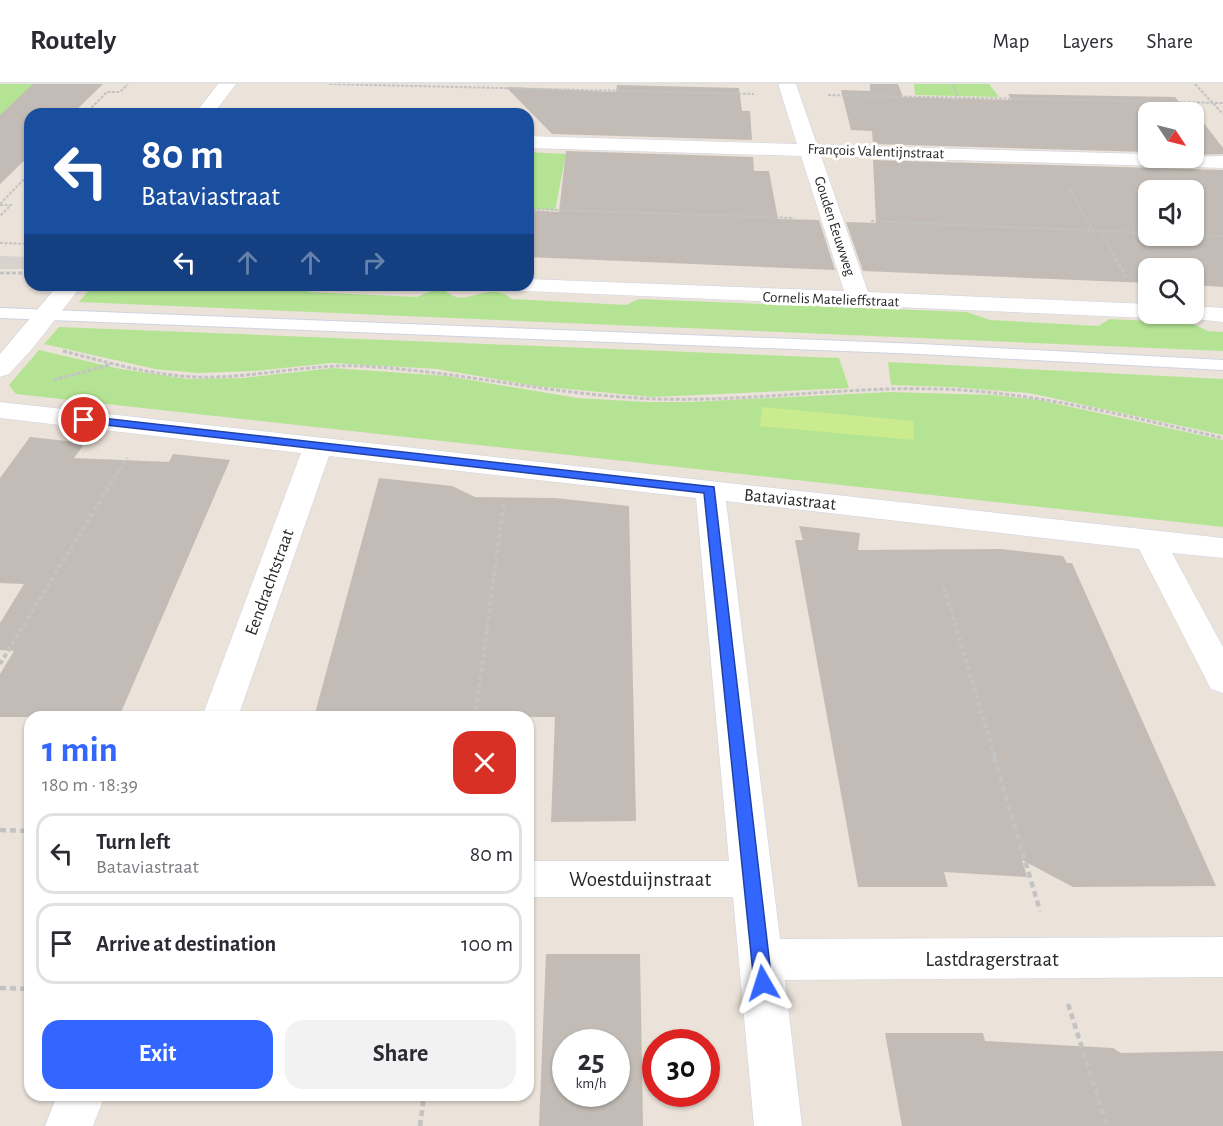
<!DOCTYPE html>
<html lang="en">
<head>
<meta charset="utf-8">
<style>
	:root { --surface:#fff; --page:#f2f2f3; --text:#2b2b33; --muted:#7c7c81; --line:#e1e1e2; --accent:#3366fe }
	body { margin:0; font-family:"Alegreya Sans",sans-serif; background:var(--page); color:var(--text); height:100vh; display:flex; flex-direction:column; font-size:22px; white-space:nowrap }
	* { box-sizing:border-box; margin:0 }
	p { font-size:20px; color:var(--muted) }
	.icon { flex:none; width:33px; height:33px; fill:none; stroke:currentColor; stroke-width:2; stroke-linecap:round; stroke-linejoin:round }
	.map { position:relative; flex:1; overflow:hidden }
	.panel { position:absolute; left:24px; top:627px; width:510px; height:390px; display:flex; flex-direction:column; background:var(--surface); border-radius:18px; box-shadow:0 2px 4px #0004 }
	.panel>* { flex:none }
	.top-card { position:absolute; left:24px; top:24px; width:510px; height:183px; border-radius:18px; box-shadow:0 2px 4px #0004; background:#1a4fa0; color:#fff; overflow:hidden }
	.needle { width:39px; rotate:125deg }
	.tools { position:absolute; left:1138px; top:18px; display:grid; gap:12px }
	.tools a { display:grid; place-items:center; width:66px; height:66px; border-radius:12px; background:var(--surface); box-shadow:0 2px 4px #0004; font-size:30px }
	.speed { position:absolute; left:552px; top:945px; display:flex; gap:12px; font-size:30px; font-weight:700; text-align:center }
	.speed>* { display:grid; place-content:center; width:78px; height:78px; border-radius:50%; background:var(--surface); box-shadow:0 2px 4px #0004; line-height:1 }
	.speed small { font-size:15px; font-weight:400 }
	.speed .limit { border:9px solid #d22; background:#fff; color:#111 }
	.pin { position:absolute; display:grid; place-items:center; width:51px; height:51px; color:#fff; margin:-26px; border:3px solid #fff; border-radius:50%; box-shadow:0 2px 6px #0007 }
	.me { position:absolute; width:66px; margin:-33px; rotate:354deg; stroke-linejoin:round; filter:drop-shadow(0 0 4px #0008) }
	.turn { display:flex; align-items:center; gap:21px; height:126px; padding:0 18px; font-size:27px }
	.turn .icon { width:78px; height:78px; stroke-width:2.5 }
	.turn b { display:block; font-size:42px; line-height:51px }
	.lanes { display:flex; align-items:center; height:57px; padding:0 18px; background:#0003; justify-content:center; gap:30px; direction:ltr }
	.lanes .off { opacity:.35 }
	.round { display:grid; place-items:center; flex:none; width:63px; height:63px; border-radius:18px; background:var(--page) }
	.overview { display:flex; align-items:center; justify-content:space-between; height:102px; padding:0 18px }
	h1 { font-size:36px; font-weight:700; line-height:45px; color:var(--accent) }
	.cta { display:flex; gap:12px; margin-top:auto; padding:12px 18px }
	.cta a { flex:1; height:69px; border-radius:18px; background:var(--accent); color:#fff; font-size:24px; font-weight:700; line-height:69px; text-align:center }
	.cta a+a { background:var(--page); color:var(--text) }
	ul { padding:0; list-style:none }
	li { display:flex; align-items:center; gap:18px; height:81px; margin:0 12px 9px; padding:0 6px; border:3px solid var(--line); border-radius:18px }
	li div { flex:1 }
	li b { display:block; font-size:22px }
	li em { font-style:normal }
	header { display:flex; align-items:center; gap:36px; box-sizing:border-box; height:84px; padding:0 30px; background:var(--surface); border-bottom:2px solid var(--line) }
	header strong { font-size:28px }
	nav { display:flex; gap:33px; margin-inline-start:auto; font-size:21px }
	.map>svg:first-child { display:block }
</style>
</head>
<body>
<header>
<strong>Routely</strong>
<nav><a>Map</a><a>Layers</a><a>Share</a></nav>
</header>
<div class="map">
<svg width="1223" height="1042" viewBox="0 0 1223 1042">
	<rect width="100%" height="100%" fill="#ebe2d9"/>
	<g fill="#b4e493">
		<polygon points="0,0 35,0 0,37"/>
		<polygon points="914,0 989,0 999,13 915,11"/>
		<polygon points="528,68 566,70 555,126 528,125"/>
		<path d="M 99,201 L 294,201 L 309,208 L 417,213 L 431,207 L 446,207 C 464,224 483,201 504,210 C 507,211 509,213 512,215 L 626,221 L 639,215 L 967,228 L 990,236 L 1098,242 L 1110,235 L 1191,239 L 1208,247 L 1223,248 L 1223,267 L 79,218 L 90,205 Z"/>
		<polygon points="59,243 839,274 849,304 652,313 536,302 437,285 332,279 253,287 198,289 155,285 44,260"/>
		<polygon points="39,266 121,285 188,295 242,294 333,284 447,292 577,314 647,318 690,318 890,308 994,311 1039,316 1223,356 1223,443 16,310 9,301"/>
		<polygon points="888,278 1223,295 1223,351 1029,309 952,303 891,301"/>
	</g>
	<polygon fill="#caec8f" points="762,323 913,337 914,356 760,342"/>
	<polygon fill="#d7d2cc" points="0,172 30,173 30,185 0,185"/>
	<g fill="#c3bcb6" fill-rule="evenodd">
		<polygon points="33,0 103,0 72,30 30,30 30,71 0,100 0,31"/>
		<polygon points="870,0 898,0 903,13 1012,16 1008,10 1175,13 1187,28 1149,28 1149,68 873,60 872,47 851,46 841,6 870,7"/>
		<polygon points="617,1 739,4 742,27 750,27 752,56 552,50 506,3 616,8"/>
		<polygon points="1194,37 1203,38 1223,64 1223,70 1194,71"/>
		<polygon points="566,67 753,73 754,87 769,87 778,135 819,136 835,186 528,173 528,126 559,128"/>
		<path d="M 873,76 L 1223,86 L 1223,203 L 1194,201 L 1194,184 L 1149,184 L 1149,199 L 863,187 L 846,138 L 876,139 ZM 1149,106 L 1194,106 L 1194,152 L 1149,152 Z"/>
		<polygon points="30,353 85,359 74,374 169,378 173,370 230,376 119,633 0,633 0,590 14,567 0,566 0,539 24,500 0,499 0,394"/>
		<polygon points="379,394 452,402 475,413 555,414 629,422 636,737 551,738 555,633 314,633"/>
		<polygon points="799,442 860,449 858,466 1001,465 1063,472 1067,479 1072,479 1216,802 1073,803 1022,776 1027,793 944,788 948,803 858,803 795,456 803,456"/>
		<path d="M 546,870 L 640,870 L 643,1042 L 539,1042 ZM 566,958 L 616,958 L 616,1010 L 566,1010 Z"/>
		<polygon points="885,949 983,949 985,957 1113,964 1121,969 1223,967 1223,1042 902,1042"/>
	</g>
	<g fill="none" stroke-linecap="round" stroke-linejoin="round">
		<defs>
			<polygon id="lane" points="0,224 920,260 1223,276 1223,286 920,270 0,234"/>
			<g id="street">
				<polygon points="218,0 236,0 213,30 195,30"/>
				<polygon points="778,0 796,0 817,61 1149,70 1149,74 1223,72 1223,84 821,72 868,208 1149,220 1149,230 1159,230 1149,234 505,206 501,201 528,201 528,195 844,207 801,72 528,64 528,52 797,60"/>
				<polygon points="58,201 82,201 32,265 9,290 0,293 0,270"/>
				<polygon points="1194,222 1223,224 1223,238 1185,234 1182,230 1194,230"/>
				<polygon points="0,318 1223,454 1223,474 1172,469 1223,563 1223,609 1211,605 1139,465 726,417 780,855 1223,853 1223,893 785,896 802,1042 754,1042 733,813 528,813 528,777 729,777 696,414 329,372 238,633 202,633 301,369 0,334"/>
				<polygon points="57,1011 105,1011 93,1042 45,1042"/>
			</g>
		</defs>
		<use href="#lane" stroke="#ced3e2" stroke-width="2"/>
		<use href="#street" stroke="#ced3e2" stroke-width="1"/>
		<g stroke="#c3c3c3" stroke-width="2" stroke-dasharray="3 1.5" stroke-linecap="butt">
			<polyline points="329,0 754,10"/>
			<polyline points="953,0 958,13"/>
			<polyline points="1195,0 1223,30"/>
			<polyline points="828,11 1223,19"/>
			<polyline points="85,30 107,8 120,8 128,0"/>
			<polyline points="1070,105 1093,147"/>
			<polyline points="0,120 30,89"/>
			<polyline points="0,121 11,121 0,132"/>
			<polyline points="528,125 794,134"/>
			<polyline points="871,137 1149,149"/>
			<polyline points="1101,148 1113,170"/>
			<polyline points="1194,151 1223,152"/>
			<polyline points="0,159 30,160"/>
		</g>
		<g stroke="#c3c3c3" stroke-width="3" stroke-dasharray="4 2" stroke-linecap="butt">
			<polyline points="1113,169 1126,193"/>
			<polyline points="0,189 30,189"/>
			<path d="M 63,267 C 106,278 150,291 195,293 C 251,295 304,280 360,282 C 460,287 557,312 658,315 C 752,318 845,302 940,305 C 1036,308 1130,333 1223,354"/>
			<polyline points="53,296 109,281"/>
			<polyline points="117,390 127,374"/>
		</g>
		<g stroke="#c3c3c3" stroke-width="4" stroke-dasharray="4.5 3" stroke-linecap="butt">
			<polyline points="944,503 995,674"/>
			<polyline points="0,580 118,388"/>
			<polyline points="475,633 504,417"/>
		</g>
		<g stroke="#c3c3c3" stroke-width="4.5" stroke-dasharray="6 4" stroke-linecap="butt">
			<polyline points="994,673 1040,827"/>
			<polyline points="0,746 30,747"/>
			<polyline points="0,904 30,905"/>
			<polyline points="1068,920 1107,1042"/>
			<polyline points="420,1042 424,1011"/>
		</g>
		<use href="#lane" fill="#fff" fill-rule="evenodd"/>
		<use href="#street" fill="#fff" fill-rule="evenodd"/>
	</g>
	<polygon fill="#3366fe" stroke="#2142a5" stroke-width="1.5" points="84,332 714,403 772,899 770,906 763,908 757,906 754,899 704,409 80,338 80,333"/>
	<g text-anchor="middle" stroke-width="6" stroke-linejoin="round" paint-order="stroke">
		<g font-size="15" fill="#282828" stroke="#fff">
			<text transform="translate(876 67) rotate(2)" y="5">François Valentijnstraat</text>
			<text transform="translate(835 142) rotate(72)" y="5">Gouden Eeuwweg</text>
			<text transform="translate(831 215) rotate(2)" y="5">Cornelis Matelieffstraat</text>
		</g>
		<g font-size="18" fill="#282828" stroke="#fff">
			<text transform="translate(790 415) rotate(6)" y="6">Bataviastraat</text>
			<text transform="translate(269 498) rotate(-70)" y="6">Eendrachtstraat</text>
		</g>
		<g font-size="21" fill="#282828" stroke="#fff">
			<text x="640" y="802">Woestduijnstraat</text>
			<text x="992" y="882">Lastdragerstraat</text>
		</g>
	</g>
</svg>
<div class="tools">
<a><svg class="needle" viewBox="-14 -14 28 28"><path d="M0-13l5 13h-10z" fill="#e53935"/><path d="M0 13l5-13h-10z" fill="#7c7c81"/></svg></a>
<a><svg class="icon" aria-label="sound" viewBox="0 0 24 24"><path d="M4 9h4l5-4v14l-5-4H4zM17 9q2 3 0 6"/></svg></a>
<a><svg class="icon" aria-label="search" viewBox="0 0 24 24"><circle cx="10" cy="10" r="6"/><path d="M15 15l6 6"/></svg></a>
</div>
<div class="speed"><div>25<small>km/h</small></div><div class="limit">30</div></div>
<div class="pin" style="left:84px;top:336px;background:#d93025"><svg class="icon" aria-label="arrive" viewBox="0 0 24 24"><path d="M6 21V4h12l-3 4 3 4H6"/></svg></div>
<svg class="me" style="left:763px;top:899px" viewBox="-20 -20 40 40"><path d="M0-17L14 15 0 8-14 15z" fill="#3366fe" stroke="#fff" stroke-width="4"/></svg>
<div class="top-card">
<div class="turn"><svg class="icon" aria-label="left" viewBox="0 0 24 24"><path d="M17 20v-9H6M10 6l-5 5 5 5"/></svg><div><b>80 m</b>Bataviastraat</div></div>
<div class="lanes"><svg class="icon" aria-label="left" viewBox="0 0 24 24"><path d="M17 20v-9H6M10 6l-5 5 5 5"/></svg><svg class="icon off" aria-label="ahead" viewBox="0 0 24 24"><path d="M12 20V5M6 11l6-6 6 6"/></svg><svg class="icon off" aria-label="ahead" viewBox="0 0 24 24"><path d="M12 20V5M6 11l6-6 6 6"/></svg><svg class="icon off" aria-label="right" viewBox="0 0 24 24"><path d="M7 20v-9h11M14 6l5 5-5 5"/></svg></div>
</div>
<section class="panel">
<div class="overview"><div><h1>1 min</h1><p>180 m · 18:39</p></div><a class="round" style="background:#d93025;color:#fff"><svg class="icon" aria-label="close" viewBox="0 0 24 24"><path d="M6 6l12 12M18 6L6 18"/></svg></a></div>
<ul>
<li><svg class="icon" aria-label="left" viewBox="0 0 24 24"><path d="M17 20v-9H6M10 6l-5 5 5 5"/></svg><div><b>Turn left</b><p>Bataviastraat</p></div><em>80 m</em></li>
<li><svg class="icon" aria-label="arrive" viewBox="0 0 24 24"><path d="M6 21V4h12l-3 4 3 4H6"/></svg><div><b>Arrive at destination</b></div><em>100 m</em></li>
</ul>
<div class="cta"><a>Exit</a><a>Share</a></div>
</section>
</div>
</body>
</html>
